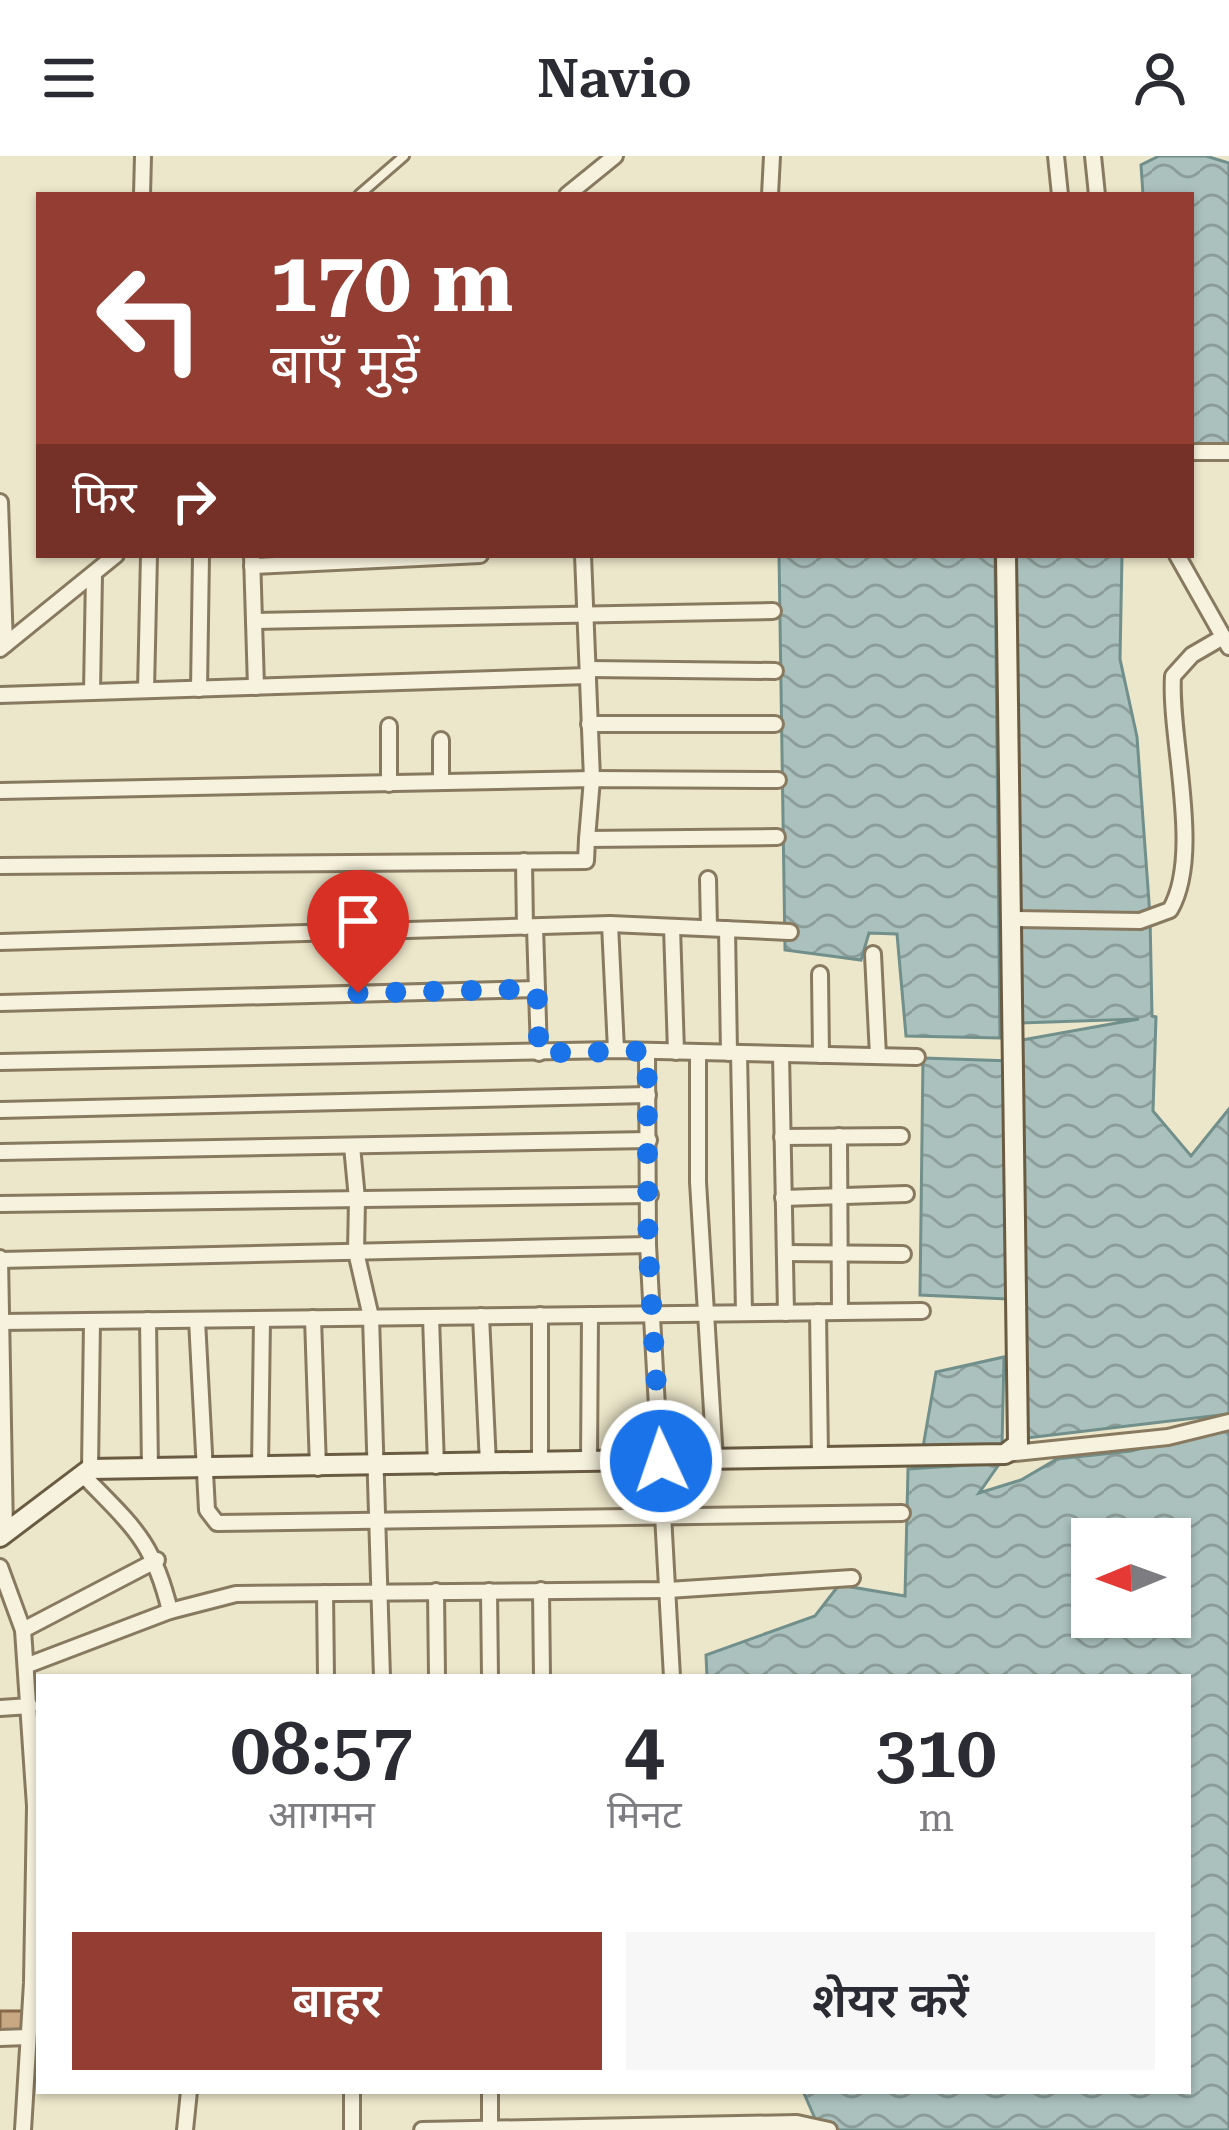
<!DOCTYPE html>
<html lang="hi">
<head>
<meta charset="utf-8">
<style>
	:root { --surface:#fff; --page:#f7f7f7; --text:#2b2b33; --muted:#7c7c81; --accent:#933d33 }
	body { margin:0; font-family:"Roboto Serif","Noto Sans Devanagari",serif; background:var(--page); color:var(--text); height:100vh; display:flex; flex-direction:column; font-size:45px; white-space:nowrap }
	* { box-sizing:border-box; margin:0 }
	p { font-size:39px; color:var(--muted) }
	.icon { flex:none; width:66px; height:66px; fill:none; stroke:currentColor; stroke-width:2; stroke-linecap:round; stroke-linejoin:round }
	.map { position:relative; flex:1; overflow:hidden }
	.panel { position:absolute; left:36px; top:1518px; width:1155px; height:420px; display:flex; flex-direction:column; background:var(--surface); border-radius:0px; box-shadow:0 3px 9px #0004 }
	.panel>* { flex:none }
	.banner { position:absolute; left:36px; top:36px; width:1158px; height:366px; border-radius:0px; box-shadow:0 3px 9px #0004; background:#933d33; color:#fff; overflow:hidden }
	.needle { width:78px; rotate:269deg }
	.tools { position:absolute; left:1071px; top:1362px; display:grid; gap:24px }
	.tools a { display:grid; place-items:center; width:120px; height:120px; border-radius:0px; background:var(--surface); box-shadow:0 3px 9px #0004; font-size:60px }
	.pin { position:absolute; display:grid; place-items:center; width:102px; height:102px; color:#fff; margin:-123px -51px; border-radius:50% 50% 50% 0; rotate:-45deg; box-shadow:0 0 12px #0007 }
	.pin .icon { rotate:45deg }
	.me { position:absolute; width:132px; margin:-66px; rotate:357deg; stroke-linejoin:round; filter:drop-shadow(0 0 9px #0008) }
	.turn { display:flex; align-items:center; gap:42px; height:252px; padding:0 36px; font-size:54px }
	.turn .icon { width:156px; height:156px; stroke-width:2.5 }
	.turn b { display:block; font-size:84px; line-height:102px }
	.then { display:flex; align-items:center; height:114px; padding:0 36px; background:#0003; gap:24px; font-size:45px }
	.eta { display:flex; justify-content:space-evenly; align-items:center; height:204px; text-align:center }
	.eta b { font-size:72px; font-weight:600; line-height:84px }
	.cta { display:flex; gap:24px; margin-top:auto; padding:24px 36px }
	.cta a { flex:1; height:138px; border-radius:0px; background:var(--accent); color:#fff; font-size:48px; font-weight:600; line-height:138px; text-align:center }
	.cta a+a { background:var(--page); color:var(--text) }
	header { display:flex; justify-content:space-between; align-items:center; height:156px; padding:0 36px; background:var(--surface); font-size:54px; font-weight:600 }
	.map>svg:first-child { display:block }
</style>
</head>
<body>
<header><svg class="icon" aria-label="menu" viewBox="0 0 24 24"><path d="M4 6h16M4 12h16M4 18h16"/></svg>Navio<svg class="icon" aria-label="person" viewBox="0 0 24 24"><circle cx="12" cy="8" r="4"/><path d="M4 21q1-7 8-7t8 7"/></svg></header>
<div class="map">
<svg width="1229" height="1974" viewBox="0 0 1229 1974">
	<defs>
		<pattern id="water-waves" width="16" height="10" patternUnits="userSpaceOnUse" patternTransform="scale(3)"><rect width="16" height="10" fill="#abc1bd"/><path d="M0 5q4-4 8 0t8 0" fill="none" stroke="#8c9d99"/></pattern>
	</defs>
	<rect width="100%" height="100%" fill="#ece6ca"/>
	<g fill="url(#water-waves)" stroke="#718f8b" stroke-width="3" fill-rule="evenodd">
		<polygon points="1159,0 1206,0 1229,7 1229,292 1191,292 1191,39 1143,39 1141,9"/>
		<polygon points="779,399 995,399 1000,882 906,880 897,778 869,777 861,804 785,794"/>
		<polygon points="1015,399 1122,399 1120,503 1137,581 1150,760 1152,860 1156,861 1153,955 1191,1000 1229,953 1229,1258 1009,1284 1022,884 1139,863 1021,867"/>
		<polygon points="923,902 1011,905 1007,1143 920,1139"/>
		<polygon points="1004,1201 1002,1290 922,1297 936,1216"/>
		<path d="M 1229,1269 L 1229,1974 L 820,1974 L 803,1935 L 1188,1935 L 1188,1521 L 707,1521 L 706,1499 L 815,1460 L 839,1429 L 905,1440 L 908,1313 L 1000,1307 L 979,1337 L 1021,1324 L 1057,1303 L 1131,1295 ZM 1092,1383 L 1170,1383 L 1170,1461 L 1092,1461 Z"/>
	</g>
	<rect fill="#c8a783" stroke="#866747" stroke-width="3" x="0" y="1855" width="25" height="23"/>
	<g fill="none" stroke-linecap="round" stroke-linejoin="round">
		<defs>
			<polyline id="lane" points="359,39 404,0"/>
			<g id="street">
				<polyline points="1056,0 1060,39"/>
				<polyline points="1093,0 1097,39"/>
				<polyline points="142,39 143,0"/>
				<polyline points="567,39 615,0"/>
				<polyline points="770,39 772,0"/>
				<polyline points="1191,296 1229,296"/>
				<polyline points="0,346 5,489"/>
				<polyline points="252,399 256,531"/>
				<polyline points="583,399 592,623 587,683"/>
				<polyline points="1177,399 1229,491"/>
				<polyline points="252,410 480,399"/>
				<polyline points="254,465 773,455"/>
				<polyline points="0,493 116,399"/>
				<polyline points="588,513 775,515"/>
				<polyline points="199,533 201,399"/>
				<polyline points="146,534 149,399"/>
				<polyline points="92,536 94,418"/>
				<polyline points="0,539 588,520"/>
				<polyline points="589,568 775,568"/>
				<polyline points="389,570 389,628"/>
				<polyline points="441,626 441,584"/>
				<polyline points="0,635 592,623 778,624"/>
				<polyline points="524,705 525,771"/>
				<polyline points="0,710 586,705 587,683 777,681"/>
				<polyline points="708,723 709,772"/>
				<path d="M 1012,763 L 1140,765 L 1170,754 C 1203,698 1169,583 1173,520 L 1192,499 L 1223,481"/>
				<polyline points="610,768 616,894"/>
				<polyline points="535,771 539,897"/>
				<polyline points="672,771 676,896"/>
				<polyline points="727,773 729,897"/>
				<polyline points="0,786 610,768 790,776"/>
				<polyline points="873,798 878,900"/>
				<polyline points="820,818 821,899"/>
				<polyline points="0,847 537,833"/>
				<polyline points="647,895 648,1089 672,1521"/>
				<polyline points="698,896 698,1026 715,1304"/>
				<polyline points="739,897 744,1157"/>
				<polyline points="781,898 786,1157"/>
				<polyline points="0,906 616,894 917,901"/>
				<polyline points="0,954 648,939"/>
				<polyline points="839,980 840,1156"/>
				<polyline points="782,981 901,980"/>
				<polyline points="352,990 357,1043 356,1096 371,1161 382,1521"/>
				<polyline points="0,996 649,984"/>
				<polyline points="783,1042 906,1038"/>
				<polyline points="0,1048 650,1039"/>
				<polyline points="785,1097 903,1098"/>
				<polyline points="0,1102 5,1377"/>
				<polyline points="0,1104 648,1089"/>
				<polyline points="818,1156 820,1301"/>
				<polyline points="540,1159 540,1307"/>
				<polyline points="481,1160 488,1308"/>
				<polyline points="431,1161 436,1310"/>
				<polyline points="313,1162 318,1312"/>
				<polyline points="148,1164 150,1313"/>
				<polyline points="197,1164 207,1354 217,1367 902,1357"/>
				<polyline points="0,1166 922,1155"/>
				<polyline points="1005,1298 1168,1281 1229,1266"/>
				<polyline points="589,1306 590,1159"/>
				<polyline points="260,1312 262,1163"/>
				<polyline points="90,1313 92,1165"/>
				<path d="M 83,1319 C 132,1370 153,1384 170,1455"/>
				<polyline points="0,1411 23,1474 35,1650 32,1827 23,1974"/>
				<polyline points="541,1434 542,1521"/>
				<polyline points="436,1435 437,1521"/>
				<polyline points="489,1435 490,1521"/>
				<polyline points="325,1437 326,1521"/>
				<polyline points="23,1474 157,1404"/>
				<polyline points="28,1509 170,1455 236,1438 668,1434 852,1422"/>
				<polyline points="0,1552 30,1550"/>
				<polyline points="0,1882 28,1881"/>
				<polyline points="352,1935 352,1974"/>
				<polyline points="490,1935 490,1974"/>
				<polyline points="185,1974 189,1935"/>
				<polyline points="422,1974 797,1967 829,1974"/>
			</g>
			<polyline id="secondary" points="0,1381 90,1313 1005,1298 1018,1288 1006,399"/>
		</defs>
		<use href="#lane" stroke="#887a60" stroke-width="14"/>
		<use href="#street" stroke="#887a60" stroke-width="20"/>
		<use href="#secondary" stroke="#6a5b43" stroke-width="24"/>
		<use href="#lane" stroke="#f7f2dd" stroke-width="8"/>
		<use href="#street" stroke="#f7f2dd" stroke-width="14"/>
		<use href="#secondary" stroke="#f7f2dd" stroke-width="18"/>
	</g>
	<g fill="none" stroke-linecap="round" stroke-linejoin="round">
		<polyline stroke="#1a73e8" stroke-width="21" stroke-dasharray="0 37.8" points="358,837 537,833 539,897 647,895 648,1090 661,1305"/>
	</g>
</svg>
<div class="tools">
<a><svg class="needle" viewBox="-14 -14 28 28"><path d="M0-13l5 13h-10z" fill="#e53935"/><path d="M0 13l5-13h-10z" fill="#7c7c81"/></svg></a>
</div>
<div class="pin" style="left:358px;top:837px;background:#d93025"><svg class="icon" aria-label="arrive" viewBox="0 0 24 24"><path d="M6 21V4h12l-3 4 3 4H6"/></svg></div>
<svg class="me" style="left:661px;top:1305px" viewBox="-20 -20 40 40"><circle r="17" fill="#1a73e8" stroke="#fff" stroke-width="3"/><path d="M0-11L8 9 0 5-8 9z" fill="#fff"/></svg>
<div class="banner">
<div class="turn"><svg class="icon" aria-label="left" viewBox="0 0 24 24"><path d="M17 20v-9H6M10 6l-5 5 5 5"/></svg><div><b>170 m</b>बाएँ मुड़ें</div></div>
<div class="then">फिर<svg class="icon" aria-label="right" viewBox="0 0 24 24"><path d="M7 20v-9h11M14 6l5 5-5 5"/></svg></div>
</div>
<section class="panel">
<div class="eta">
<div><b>08:57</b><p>आगमन</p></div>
<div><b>4</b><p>मिनट</p></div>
<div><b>310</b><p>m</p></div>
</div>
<div class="cta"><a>बाहर</a><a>शेयर करें</a></div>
</section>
</div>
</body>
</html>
